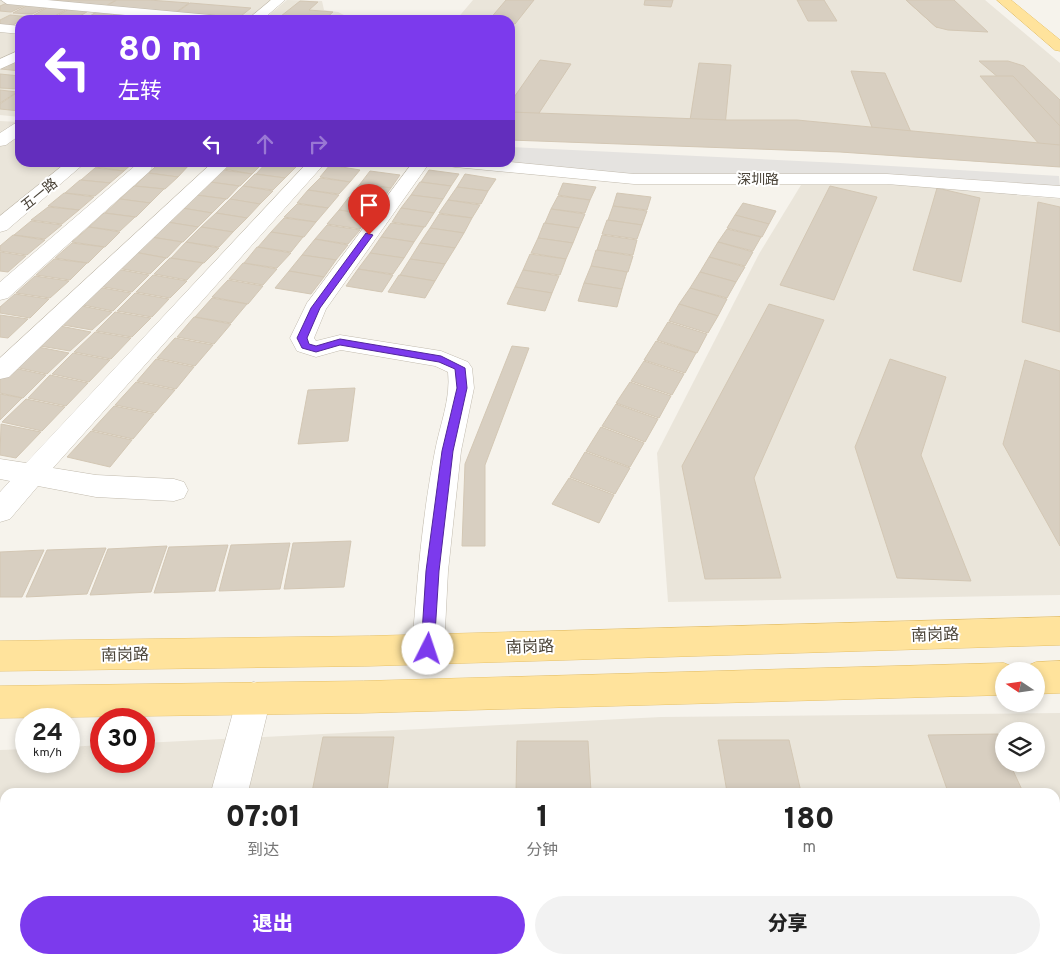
<!DOCTYPE html>
<html lang="zh">
<head>
<meta charset="utf-8">
<style>
	:root { --surface:#fff; --page:#f2f2f2; --text:#222; --muted:#767676; --accent:#7c3aed }
	body { margin:0; font-family:Overpass,"Noto Sans SC",sans-serif; background:var(--page); color:var(--text); height:100vh; display:flex; flex-direction:column; font-size:19px; white-space:nowrap }
	* { box-sizing:border-box; margin:0 }
	p { font-size:16px; color:var(--muted) }
	.icon { flex:none; width:28px; height:28px; fill:none; stroke:currentColor; stroke-width:2; stroke-linecap:round; stroke-linejoin:round }
	.map { position:relative; flex:1; overflow:hidden }
	.sheet { position:absolute; left:0px; top:788px; width:1060px; height:176px; display:flex; flex-direction:column; background:var(--surface); border-radius:15px 15px 0 0; box-shadow:0 2px 8px #0003 }
	.sheet>* { flex:none }
	.top-card { position:absolute; left:15px; top:15px; width:500px; height:152px; border-radius:15px; box-shadow:0 2px 8px #0003; background:#7c3aed; color:#fff; overflow:hidden }
	.needle { width:32px; rotate:283deg }
	.buttons { position:absolute; left:995px; top:662px; display:grid; gap:10px }
	.buttons a { display:grid; place-items:center; width:50px; height:50px; border-radius:50%; background:var(--surface); box-shadow:0 2px 8px #0003; font-size:25px }
	.speed { position:absolute; left:15px; top:708px; display:flex; gap:10px; font-size:25px; font-weight:700; text-align:center }
	.speed>* { display:grid; place-content:center; width:65px; height:65px; border-radius:50%; background:var(--surface); box-shadow:0 2px 8px #0003; line-height:1 }
	.speed small { font-size:12px; font-weight:400 }
	.speed .limit { border:8px solid #d22; background:#fff; color:#111 }
	.pin { position:absolute; display:grid; place-items:center; width:42px; height:42px; color:#fff; margin:-51px -21px; border-radius:50% 50% 50% 0; rotate:-45deg; box-shadow:0 0 5px #0007 }
	.pin .icon { rotate:45deg }
	.me { position:absolute; width:55px; margin:-28px; rotate:4deg; stroke-linejoin:round; filter:drop-shadow(0 0 4px #0008) }
	.turn { display:flex; align-items:center; gap:18px; height:105px; padding:0 20px; font-size:22px }
	.turn .icon { width:65px; height:65px; stroke-width:2.5 }
	.turn b { display:block; font-size:35px; line-height:42px }
	.lanes { display:flex; align-items:center; height:48px; padding:0 20px; background:#0003; justify-content:center; gap:25px; direction:ltr }
	.lanes .off { opacity:.35 }
	.eta { display:flex; justify-content:space-evenly; align-items:center; height:85px; text-align:center }
	.eta b { font-size:30px; font-weight:800; line-height:35px }
	.primary-button { display:flex; gap:10px; margin-top:auto; padding:10px 20px }
	.primary-button a { flex:1; height:58px; border-radius:30px; background:var(--accent); color:#fff; font-size:20px; font-weight:800; line-height:58px; text-align:center }
	.primary-button a+a { background:var(--page); color:var(--text) }
	.map>svg:first-child { display:block }
</style>
</head>
<body>
<div class="map">
<svg width="1060" height="963" viewBox="0 0 1060 963">
	<rect width="100%" height="100%" fill="#f6f3ec"/>
	<g fill="#eae5da" fill-rule="evenodd">
		<polygon points="0,0 276,0 251,20 20,20 20,117 0,115"/>
		<polygon points="287,0 322,1 324,10 338,12 352,19 367,20 263,20"/>
		<polygon points="473,0 985,0 1060,63 1060,167 840,152 510,140 510,20 456,20"/>
		<polygon points="0,121 20,122 20,162 72,163 0,220"/>
		<polygon points="801,185 900,185 1060,199 1060,595 668,602 657,453 759,254"/>
		<path d="M 1060,713 L 1060,963 L 0,963 L 0,750 L 26,749 L 26,761 L 69,761 L 69,747 L 101,745 L 101,761 L 144,761 L 144,743 L 661,717 ZM 1004,731 L 1036,731 L 1036,764 L 1004,764 ZM 5,792 L 1055,792 L 1055,959 L 5,959 Z"/>
	</g>
	<polygon fill="#e5e3e0" points="510,147 840,163 1059,176 1060,189 632,176 510,162"/>
	<g fill="#d8cfc1" stroke="#d3c7b4">
		<polygon points="52,0 116,0 102,8 46,3"/>
		<polygon points="117,0 149,0 189,3 172,15 103,8"/>
		<polygon points="506,0 534,0 515,24 510,23 510,20 489,20"/>
		<polygon points="645,0 673,0 671,7 644,5"/>
		<polygon points="797,0 824,0 837,21 808,21"/>
		<polygon points="906,0 934,0 965,26 936,27"/>
		<polygon points="906,0 954,0 988,32 948,30 936,27"/>
		<polygon points="300,1 318,2 309,10 333,12 324,20 276,20"/>
		<polygon points="9,2 28,4 11,12 0,11 0,6"/>
		<polygon points="190,3 251,8 236,20 173,15"/>
		<polygon points="30,4 49,6 32,14 13,13"/>
		<polygon points="50,6 69,8 53,17 34,15"/>
		<polygon points="71,8 90,10 75,19 55,17"/>
		<polygon points="98,11 114,13 101,20 85,19"/>
		<polygon points="116,13 150,16 144,20 104,20"/>
		<polygon points="10,15 30,17 20,20 12,26 0,25 0,20"/>
		<polygon points="20,58 20,71 1,69"/>
		<polygon points="540,60 571,64 526,133 510,131 510,103"/>
		<polygon points="979,61 1008,61 1024,66 1060,100 1060,130"/>
		<polygon points="699,63 731,65 724,136 688,133"/>
		<polygon points="851,71 885,73 918,148 879,146"/>
		<polygon points="0,74 20,76 20,89 0,88"/>
		<polygon points="980,76 1013,76 1060,126 1060,152 1046,152"/>
		<polygon points="0,90 17,92 0,103"/>
		<polygon points="18,92 20,92 20,111 0,109 0,104"/>
		<polygon points="510,112 727,120 797,120 1060,145 1060,167 840,152 510,140"/>
		<polygon points="101,162 134,162 124,171 95,167"/>
		<polygon points="160,162 173,162 190,164 178,177 149,173"/>
		<polygon points="231,162 264,162 252,174 224,169"/>
		<polygon points="267,162 272,162 297,166 285,178 256,174"/>
		<polygon points="330,165 360,170 350,182 320,177"/>
		<polygon points="95,168 124,171 110,183 81,180"/>
		<polygon points="223,170 252,174 240,186 210,182"/>
		<polygon points="429,170 459,174 451,186 421,182"/>
		<polygon points="370,171 400,175 391,188 360,184"/>
		<polygon points="148,173 178,177 165,189 135,186"/>
		<polygon points="255,174 285,178 273,190 243,186"/>
		<polygon points="465,174 496,179 488,191 457,187"/>
		<polygon points="320,178 350,182 339,194 308,190"/>
		<polygon points="80,180 110,183 95,196 65,193"/>
		<polygon points="210,182 239,186 227,199 196,195"/>
		<polygon points="420,182 451,186 443,199 411,195"/>
		<polygon points="563,183 596,187 590,200 558,195"/>
		<polygon points="360,184 391,188 381,201 350,197"/>
		<polygon points="134,186 164,189 150,203 120,199"/>
		<polygon points="243,186 273,191 260,204 230,199"/>
		<polygon points="830,186 877,197 834,300 780,285"/>
		<polygon points="457,187 488,191 481,204 448,200"/>
		<polygon points="937,188 980,198 961,282 913,270"/>
		<polygon points="308,190 339,195 328,208 297,203"/>
		<polygon points="64,193 94,197 79,210 48,206"/>
		<polygon points="617,193 651,197 647,210 613,206"/>
		<polygon points="196,195 226,199 212,213 182,208"/>
		<polygon points="411,195 443,199 434,213 401,208"/>
		<polygon points="558,196 590,200 585,213 551,209"/>
		<polygon points="349,197 381,201 371,215 339,210"/>
		<polygon points="120,199 150,203 136,217 105,213"/>
		<polygon points="230,199 260,204 247,218 216,213"/>
		<polygon points="448,200 480,205 472,218 439,213"/>
		<polygon points="1038,202 1060,207 1060,332 1022,322"/>
		<polygon points="743,203 776,211 769,224 735,215"/>
		<polygon points="297,204 328,208 316,222 284,217"/>
		<polygon points="613,206 647,211 642,225 608,220"/>
		<polygon points="48,207 79,210 62,224 31,220"/>
		<polygon points="182,208 212,213 198,227 167,222"/>
		<polygon points="401,208 434,213 425,227 392,222"/>
		<polygon points="551,209 585,214 579,228 545,223"/>
		<polygon points="339,210 371,215 360,229 327,224"/>
		<polygon points="104,213 135,217 120,231 89,227"/>
		<polygon points="216,213 247,218 233,232 201,227"/>
		<polygon points="439,214 472,218 464,233 430,228"/>
		<polygon points="735,215 769,224 762,237 727,228"/>
		<polygon points="284,218 316,222 304,237 271,232"/>
		<polygon points="607,220 642,225 637,239 602,234"/>
		<polygon points="31,221 62,225 45,239 14,235"/>
		<polygon points="167,222 198,227 183,242 151,237"/>
		<polygon points="391,223 424,227 414,242 381,237"/>
		<polygon points="544,223 579,228 573,243 538,238"/>
		<polygon points="327,225 360,230 348,244 315,239"/>
		<polygon points="89,227 120,232 105,247 72,242"/>
		<polygon points="201,227 233,232 219,247 186,242"/>
		<polygon points="430,228 464,233 455,248 420,243"/>
		<polygon points="727,229 761,237 753,251 718,242"/>
		<polygon points="271,232 303,237 291,252 258,247"/>
		<polygon points="13,235 45,240 27,255 0,251 0,246"/>
		<polygon points="602,235 637,240 633,255 597,250"/>
		<polygon points="151,237 182,242 167,258 134,252"/>
		<polygon points="381,237 414,242 404,258 370,253"/>
		<polygon points="538,238 573,243 566,259 531,253"/>
		<polygon points="315,239 348,245 336,260 302,255"/>
		<polygon points="186,242 219,248 204,263 171,258"/>
		<polygon points="718,242 753,252 745,266 709,257"/>
		<polygon points="72,243 104,247 88,263 55,258"/>
		<polygon points="420,243 455,248 445,264 410,259"/>
		<polygon points="257,247 291,253 277,268 244,263"/>
		<polygon points="596,250 633,256 628,272 591,266"/>
		<polygon points="0,252 26,256 8,272 0,271"/>
		<polygon points="134,252 166,258 150,274 117,268"/>
		<polygon points="370,253 404,258 393,274 358,269"/>
		<polygon points="530,254 566,259 560,275 523,270"/>
		<polygon points="302,255 336,260 324,277 289,271"/>
		<polygon points="709,257 745,267 736,282 700,272"/>
		<polygon points="170,258 203,263 187,280 154,274"/>
		<polygon points="54,259 87,263 70,280 36,275"/>
		<polygon points="410,259 445,264 435,281 400,275"/>
		<polygon points="243,263 277,269 263,285 229,279"/>
		<polygon points="591,266 627,272 622,289 584,283"/>
		<polygon points="116,269 149,275 132,292 98,286"/>
		<polygon points="358,269 393,275 382,292 346,286"/>
		<polygon points="523,270 559,276 552,293 515,287"/>
		<polygon points="289,271 324,277 311,294 275,288"/>
		<polygon points="700,272 736,282 727,298 690,288"/>
		<polygon points="153,275 187,281 170,298 136,292"/>
		<polygon points="399,275 435,281 425,298 388,292"/>
		<polygon points="35,276 69,281 50,298 16,293"/>
		<polygon points="228,280 263,286 248,304 212,297"/>
		<polygon points="584,283 622,289 617,307 578,301"/>
		<polygon points="97,287 131,293 113,311 78,304"/>
		<polygon points="515,287 552,293 545,311 507,304"/>
		<polygon points="690,288 727,299 718,316 679,304"/>
		<polygon points="135,293 169,299 152,317 117,311"/>
		<polygon points="15,294 49,299 30,318 0,313 0,307"/>
		<polygon points="212,298 247,304 231,323 195,317"/>
		<polygon points="679,304 718,316 708,333 669,321"/>
		<polygon points="769,304 824,320 754,478 781,578 705,579 682,466"/>
		<polygon points="77,305 112,312 92,330 57,324"/>
		<polygon points="115,312 151,318 132,337 96,331"/>
		<polygon points="0,315 28,319 8,338 0,337"/>
		<polygon points="194,317 231,324 214,344 177,337"/>
		<polygon points="668,322 707,334 697,353 657,340"/>
		<polygon points="55,325 91,332 70,351 34,345"/>
		<polygon points="95,332 131,338 111,359 74,352"/>
		<polygon points="175,338 213,345 195,366 157,358"/>
		<polygon points="656,341 696,353 685,373 644,360"/>
		<polygon points="33,346 69,353 47,374 10,366"/>
		<polygon points="512,346 529,348 485,465 485,546 462,546 465,464"/>
		<polygon points="73,353 110,360 89,382 52,374"/>
		<polygon points="156,359 194,367 176,389 137,381"/>
		<polygon points="890,359 946,377 921,455 971,581 897,578 855,447"/>
		<polygon points="1025,360 1060,371 1060,546 1003,444"/>
		<polygon points="644,361 684,374 672,395 631,381"/>
		<polygon points="9,367 46,375 23,398 0,393 0,376"/>
		<polygon points="50,375 88,383 66,406 28,398"/>
		<polygon points="136,382 175,390 155,413 115,405"/>
		<polygon points="630,382 671,396 659,418 616,403"/>
		<polygon points="355,388 348,441 298,444 308,390"/>
		<polygon points="0,394 22,398 0,420"/>
		<polygon points="26,399 65,407 42,431 2,422"/>
		<polygon points="616,404 658,419 645,442 602,426"/>
		<polygon points="114,406 154,414 133,439 92,430"/>
		<polygon points="1,424 41,432 16,458 0,455"/>
		<polygon points="601,427 644,443 630,467 586,451"/>
		<polygon points="91,431 132,440 110,467 67,457"/>
		<polygon points="585,452 630,468 615,494 570,477"/>
		<polygon points="569,478 614,495 599,523 552,504"/>
		<polygon points="351,541 344,587 284,589 293,543"/>
		<polygon points="290,543 280,589 219,591 231,545"/>
		<polygon points="228,545 215,591 154,593 169,547"/>
		<polygon points="167,546 151,592 90,595 108,549"/>
		<polygon points="106,548 87,594 26,597 47,550"/>
		<polygon points="44,550 22,597 0,597 0,552"/>
		<polygon points="998,734 1004,748 1004,764 1010,764 1023,792 948,792 928,735"/>
		<polygon points="323,737 394,737 387,792 312,792"/>
		<polygon points="718,740 789,740 801,792 727,792"/>
		<polygon points="517,741 588,741 591,792 516,792"/>
		<polygon points="285,959 419,959 418,963 285,963"/>
	</g>
	<g fill="none" stroke-linecap="round" stroke-linejoin="round">
		<defs>
			<g id="minor">
				<polygon points="1,0 47,0 221,16 228,20 179,20 7,4"/>
				<polygon points="271,0 285,0 262,20 247,20"/>
				<polygon points="0,24 20,26 20,34 0,32"/>
				<polygon points="20,50 20,60 0,69 0,59"/>
				<polygon points="20,122 20,135 6,145 0,146 0,133 14,124"/>
				<polygon points="67,162 86,162 7,230 0,232 0,216"/>
				<polygon points="213,162 232,162 9,377 0,379 0,358"/>
				<polygon points="308,162 326,162 53,468 96,475 174,479 184,482 188,490 184,498 174,501 96,497 38,486 10,519 0,522 0,492 10,481 0,479 0,459 26,463"/>
				<path d="M 413,162 L 430,162 L 326,309 L 314,338 L 316,341 L 340,335 L 441,351 L 468,362 L 472,368 L 474,388 L 461,451 L 448,571 L 444,649 L 440,660 L 428,664 L 416,660 L 412,649 C 417,583 422,516 435,451 C 440,424 451,399 448,372 L 435,366 L 341,350 L 316,357 L 297,351 L 290,338 L 307,303 Z"/>
				<polygon points="447,162 510,162 634,174 887,174 1060,186 1060,198 887,184 634,184 455,167 449,166"/>
				<polygon points="143,163 149,164 152,168 149,172 8,298 0,300 0,282 137,164"/>
				<polygon points="254,682 266,686 271,698 248,792 211,792 237,698 242,686"/>
				<polygon points="163,959 205,959 204,963 162,963"/>
			</g>
			<g id="major">
				<polygon points="997,0 1011,0 1060,40 1060,51 1055,50"/>
				<polygon points="1060,617 1060,645 369,666 0,671 0,641 369,636"/>
				<polygon points="1060,661 1060,693 1036,694 1036,671 1022,671 1024,667 1036,662"/>
				<polygon points="1004,663 1016,668 1017,671 1004,671 1004,695 363,713 0,718 0,686 363,681"/>
			</g>
		</defs>
		<use href="#minor" stroke="#c2bbae" stroke-width="1"/>
		<use href="#major" stroke="#e6c16a" stroke-width="1"/>
		<use href="#minor" fill="#fff" fill-rule="evenodd"/>
		<use href="#major" fill="#ffe39c" fill-rule="evenodd"/>
	</g>
	<polygon fill="#7c3aed" stroke="#51269a" points="366,233 373,235 320,308 307,338 309,344 316,346 340,339 441,356 465,368 467,388 453,451 439,571 434,649 432,653 428,655 423,653 421,649 426,571 442,451 457,388 455,369 439,362 340,345 316,352 302,348 297,338 311,308"/>
	<g text-anchor="middle" stroke-width="4" stroke-linejoin="round" paint-order="stroke">
		<g font-size="14" fill="#4b4439" stroke="#fff">
			<text x="758" y="184">深圳路</text>
			<text transform="translate(39 194) rotate(-39)" y="5">五一路</text>
		</g>
		<g font-size="16" fill="#4b4439" stroke="#fff">
			<text transform="translate(935 634) rotate(-2)" y="6">南岗路</text>
			<text transform="translate(530 646) rotate(-2)" y="6">南岗路</text>
			<text transform="translate(125 654) rotate(-1)" y="6">南岗路</text>
		</g>
	</g>
</svg>
<div class="buttons">
<a><svg class="needle" viewBox="-14 -14 28 28"><path d="M0-13l5 13h-10z" fill="#e53935"/><path d="M0 13l5-13h-10z" fill="#767676"/></svg></a>
<a><svg class="icon" aria-label="layers" viewBox="0 0 24 24"><path d="M12 4l9 5-9 5-9-5zM3 14l9 5 9-5"/></svg></a>
</div>
<div class="speed"><div>24<small>km/h</small></div><div class="limit">30</div></div>
<div class="pin" style="left:369px;top:235px;background:#d93025"><svg class="icon" aria-label="arrive" viewBox="0 0 24 24"><path d="M6 21V4h12l-3 4 3 4H6"/></svg></div>
<svg class="me" style="left:428px;top:649px" viewBox="-20 -20 40 40"><circle r="19" fill="#fff"/><path d="M0-13L10 11 0 6-10 11z" fill="#7c3aed"/></svg>
<div class="top-card">
<div class="turn"><svg class="icon" aria-label="left" viewBox="0 0 24 24"><path d="M17 20v-9H6M10 6l-5 5 5 5"/></svg><div><b>80 m</b>左转</div></div>
<div class="lanes"><svg class="icon" aria-label="left" viewBox="0 0 24 24"><path d="M17 20v-9H6M10 6l-5 5 5 5"/></svg><svg class="icon off" aria-label="ahead" viewBox="0 0 24 24"><path d="M12 20V5M6 11l6-6 6 6"/></svg><svg class="icon off" aria-label="right" viewBox="0 0 24 24"><path d="M7 20v-9h11M14 6l5 5-5 5"/></svg></div>
</div>
<section class="sheet">
<div class="eta">
<div><b>07:01</b><p>到达</p></div>
<div><b>1</b><p>分钟</p></div>
<div><b>180</b><p>m</p></div>
</div>
<div class="primary-button"><a>退出</a><a>分享</a></div>
</section>
</div>
</body>
</html>
